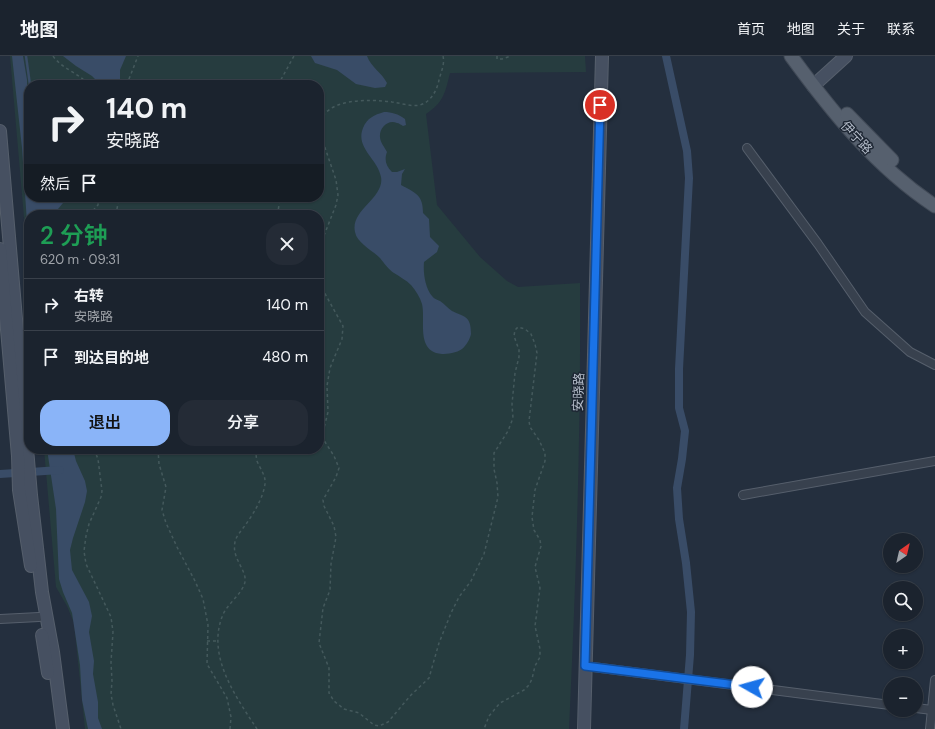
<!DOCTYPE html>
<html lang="zh">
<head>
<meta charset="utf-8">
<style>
	:root { --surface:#1b232e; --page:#242b36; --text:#f1f3f6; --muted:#a0a4aa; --line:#39404a; --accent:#8ab4f8 }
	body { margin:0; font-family:"DM Sans","Noto Sans SC",sans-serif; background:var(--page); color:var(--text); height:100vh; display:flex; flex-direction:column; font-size:15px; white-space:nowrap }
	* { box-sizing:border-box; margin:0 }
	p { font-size:13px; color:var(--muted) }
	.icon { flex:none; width:22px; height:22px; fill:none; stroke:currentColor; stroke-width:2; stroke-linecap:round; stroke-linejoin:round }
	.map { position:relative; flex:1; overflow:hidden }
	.panel { position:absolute; left:24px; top:154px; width:300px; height:244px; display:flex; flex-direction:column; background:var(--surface); border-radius:16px; box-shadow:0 1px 3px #0004,0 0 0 1px var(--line) }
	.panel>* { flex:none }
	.top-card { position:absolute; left:24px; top:24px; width:300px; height:122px; border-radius:16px; box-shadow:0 1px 3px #0004,0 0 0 1px var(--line); background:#1b232e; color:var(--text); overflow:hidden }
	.needle { width:26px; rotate:34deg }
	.fabs { position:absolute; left:883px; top:477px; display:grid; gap:8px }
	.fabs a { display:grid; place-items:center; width:40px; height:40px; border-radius:50%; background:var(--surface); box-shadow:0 1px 3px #0004,0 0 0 1px var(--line); font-size:20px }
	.pin { position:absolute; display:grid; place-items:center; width:34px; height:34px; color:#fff; margin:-17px; border:2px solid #fff; border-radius:50%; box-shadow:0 1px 4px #0007 }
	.me { position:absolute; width:44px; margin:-22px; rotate:277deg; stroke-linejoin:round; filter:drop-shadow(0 0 3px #0008) }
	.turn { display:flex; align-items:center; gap:14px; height:84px; padding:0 16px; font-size:18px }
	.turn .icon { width:52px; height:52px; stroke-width:2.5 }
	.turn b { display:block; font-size:28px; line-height:34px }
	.then { display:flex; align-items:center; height:38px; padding:0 16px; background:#0003; gap:8px; font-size:15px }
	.round { display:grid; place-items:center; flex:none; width:42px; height:42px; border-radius:16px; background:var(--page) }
	.head { display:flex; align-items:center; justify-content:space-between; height:68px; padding:0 16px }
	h1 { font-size:24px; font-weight:600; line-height:30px; color:#1e9e55 }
	.action { display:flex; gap:8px; margin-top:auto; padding:8px 16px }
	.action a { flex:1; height:46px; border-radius:16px; background:var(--accent); color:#111; font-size:16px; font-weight:600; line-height:46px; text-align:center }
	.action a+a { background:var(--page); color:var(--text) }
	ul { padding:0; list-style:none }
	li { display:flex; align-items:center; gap:12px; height:52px; padding:0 16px; border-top:1px solid var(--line) }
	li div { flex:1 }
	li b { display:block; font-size:15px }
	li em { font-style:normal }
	header { display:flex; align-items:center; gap:24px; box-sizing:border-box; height:56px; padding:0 20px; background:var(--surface); border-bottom:1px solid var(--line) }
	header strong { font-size:19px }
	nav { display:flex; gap:22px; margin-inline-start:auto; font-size:14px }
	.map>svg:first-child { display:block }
</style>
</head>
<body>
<header>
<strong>地图</strong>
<nav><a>首页</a><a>地图</a><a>关于</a><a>联系</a></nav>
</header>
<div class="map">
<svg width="935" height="673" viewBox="0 0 935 673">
	<rect width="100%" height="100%" fill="#242f3e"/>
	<path fill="#263c3f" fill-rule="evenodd" d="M 10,0 L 585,0 L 586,16 L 450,17 C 445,37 444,46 426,58 L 437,149 L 480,201 L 507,225 L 518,231 L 580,227 C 581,376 576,525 569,673 L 85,673 L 74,567 L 67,550 L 56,531 L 44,393 L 319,393 L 319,159 L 29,159 L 29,219 ZM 29,29 L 319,29 L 319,141 L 29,141 Z"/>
	<g fill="#394c67">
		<polygon points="12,0 23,0 27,24 27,38 29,41 29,141 68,141 53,159 29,159 29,197 22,92"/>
		<polygon points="63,0 126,0 120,14 120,29 101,29 92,20 76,10"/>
		<path d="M 311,0 L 367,0 C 371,11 382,17 387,27 L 385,31 L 375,32 L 356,28 L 337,14 L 315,7 Z"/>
		<path d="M 384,56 C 392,56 398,58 405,63 L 406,69 L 403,70 C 401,69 399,67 397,67 C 388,63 379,72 380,81 C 380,86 385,92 387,96 C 384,104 386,110 392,116 L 397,116 L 405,113 L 402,118 L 401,129 C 416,137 423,139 423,157 L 429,163 L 430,181 L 439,190 L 437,196 L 424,206 C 423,216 425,232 432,240 C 434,243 438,244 440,245 C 445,248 447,252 452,255 C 464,261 471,259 471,278 C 470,283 466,290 462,293 C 457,297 447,298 442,298 C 415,296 426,264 422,248 C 420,241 416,235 411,229 C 406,224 400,221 394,217 C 389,214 384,207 380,202 C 372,194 357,187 355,176 C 350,154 385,142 381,121 C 378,103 355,92 363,72 C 367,62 374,59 384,56 Z"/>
		<polygon points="47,393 73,393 76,405 85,425 87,435 85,446 73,482 70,494 72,514 89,546 92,560 89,576 94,605 93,618 98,646 98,662 102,673 88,673 82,644 80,609 72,557 63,536 59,523 56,453"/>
	</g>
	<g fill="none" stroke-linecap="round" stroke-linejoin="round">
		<polyline stroke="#394c67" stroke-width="2.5" points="26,0 30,29"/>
		<g stroke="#394c67" stroke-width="8">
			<polyline points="666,0 687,95 689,122 679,313 679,352 685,375 682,403 677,432 679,463 686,507 691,556 690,599 684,673"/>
			<polyline points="0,418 60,414"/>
		</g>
		<defs>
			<g id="street">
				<polyline points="747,92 818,188 865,256 910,296 935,309"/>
				<polyline points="743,439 935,405"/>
				<polyline points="0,563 39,561"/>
				<polyline points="585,610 890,649"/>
				<polyline points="916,652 932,654"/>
				<polyline points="930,673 935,624"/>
			</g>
			<g id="secondary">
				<polyline points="813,30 846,0"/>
				<polyline points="0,75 31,439 42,536 53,596 63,673"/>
				<polyline points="0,193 18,400 19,434 31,510"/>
				<polyline points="42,579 48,617"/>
				<polyline points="584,673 602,0"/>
			</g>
			<g id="primary">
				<path d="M 791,0 C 832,56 876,111 935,150"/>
				<polyline points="847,58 892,104"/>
			</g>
		</defs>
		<use href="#street" stroke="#565f6c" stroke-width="10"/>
		<use href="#secondary" stroke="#565f6c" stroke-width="14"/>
		<use href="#primary" stroke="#414a57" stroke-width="15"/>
		<g stroke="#44595c" stroke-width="1.5" stroke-dasharray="3 3" stroke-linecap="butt">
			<path d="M 53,0 C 62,13 79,17 89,29"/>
			<polyline points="497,0 497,3 502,3 511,0"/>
			<polyline points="128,29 129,23 138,0"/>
			<polyline points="278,29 294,0"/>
			<path d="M 319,71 C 322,41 371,43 392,46 C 401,47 411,51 420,49 C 431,46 437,34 439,24 C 441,16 445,8 443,0"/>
			<polyline points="319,74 336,124 338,139 336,149 323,182 322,202 319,215"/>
			<polyline points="89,159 98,149 99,141"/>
			<polyline points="118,159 117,153 119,141"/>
			<polyline points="278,159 278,156 280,141"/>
			<polyline points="319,227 343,270 342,283 330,312 327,330 328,356 323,376 325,386 334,400 339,412 336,421 323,444 324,450 334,470 336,481 331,508 330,534 323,552 319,587 329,612 329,637 334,645 344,653 359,657 374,669 379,670 388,666 411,639 429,622 439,587 451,557 459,541 471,525 484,498 498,441 497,427 494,413 494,397 508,375 513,362 512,348 515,317 519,301 519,294 514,280 515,274 518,271 525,273 531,278 535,288 537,297 529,365 530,371 539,384 545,397 545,405 535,434 532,461 534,474 540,484 541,490 535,511 540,532 535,570 540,593 540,601 535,610 532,623 529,629 524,634 500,647 489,660 484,673"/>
			<polyline points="94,393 98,403 102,435 101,441 89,468 86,480 84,495 86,508 111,561 113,576 111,606 112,625 111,638 113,649 121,673"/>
			<polyline points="158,393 159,408 166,431 162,454 166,467 177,491 195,525 203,543 208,569 207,608 227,642 231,661 230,673"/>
			<path d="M 256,393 C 256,397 256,401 257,405 C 260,413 266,419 265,428 C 263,442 254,457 246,468 C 242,474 236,480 235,486 C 231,504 250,516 244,529 C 239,541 226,549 222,561 C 207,601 236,641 257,673"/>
			<polyline points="207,585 218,585"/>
		</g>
		<use href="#street" stroke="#38414e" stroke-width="8"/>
		<use href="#secondary" stroke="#465061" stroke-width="12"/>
		<use href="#primary" stroke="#56606e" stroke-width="13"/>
	</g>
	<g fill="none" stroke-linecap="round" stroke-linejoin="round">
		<defs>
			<polyline id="route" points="600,49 585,610 752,631"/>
		</defs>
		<use href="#route" stroke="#114b97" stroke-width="10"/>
		<use href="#route" stroke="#1a73e8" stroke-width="7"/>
	</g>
	<g text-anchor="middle" stroke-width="3" stroke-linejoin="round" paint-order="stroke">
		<g font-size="13" fill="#b4bcc9" stroke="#1d2633">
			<text transform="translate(857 81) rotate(47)" y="5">伊宁路</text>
			<text transform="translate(578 336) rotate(-88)" y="5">安晓路</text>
		</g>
	</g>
</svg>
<div class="fabs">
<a><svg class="needle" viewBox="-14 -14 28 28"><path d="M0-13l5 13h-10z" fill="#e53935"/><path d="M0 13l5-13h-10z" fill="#a0a4aa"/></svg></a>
<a><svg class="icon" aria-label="search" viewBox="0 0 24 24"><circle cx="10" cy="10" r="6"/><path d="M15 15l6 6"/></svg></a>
<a>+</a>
<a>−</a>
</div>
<div class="pin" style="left:600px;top:49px;background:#d93025"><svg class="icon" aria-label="arrive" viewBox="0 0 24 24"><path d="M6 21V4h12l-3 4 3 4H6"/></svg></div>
<svg class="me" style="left:752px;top:631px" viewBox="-20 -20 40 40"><circle r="19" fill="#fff"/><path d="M0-13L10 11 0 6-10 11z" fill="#1a73e8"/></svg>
<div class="top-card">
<div class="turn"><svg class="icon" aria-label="right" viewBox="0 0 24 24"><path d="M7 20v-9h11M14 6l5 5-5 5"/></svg><div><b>140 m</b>安晓路</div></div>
<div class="then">然后<svg class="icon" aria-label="arrive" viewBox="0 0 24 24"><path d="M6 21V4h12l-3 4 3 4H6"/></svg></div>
</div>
<section class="panel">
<div class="head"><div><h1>2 分钟</h1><p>620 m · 09:31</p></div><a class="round"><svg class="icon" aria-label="close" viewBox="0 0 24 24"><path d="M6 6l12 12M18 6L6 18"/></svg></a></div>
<ul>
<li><svg class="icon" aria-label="right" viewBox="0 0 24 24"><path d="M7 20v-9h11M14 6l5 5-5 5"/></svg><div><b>右转</b><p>安晓路</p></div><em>140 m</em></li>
<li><svg class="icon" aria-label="arrive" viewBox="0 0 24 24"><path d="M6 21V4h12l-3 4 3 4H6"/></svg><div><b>到达目的地</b></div><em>480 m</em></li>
</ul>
<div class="action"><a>退出</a><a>分享</a></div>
</section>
</div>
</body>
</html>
